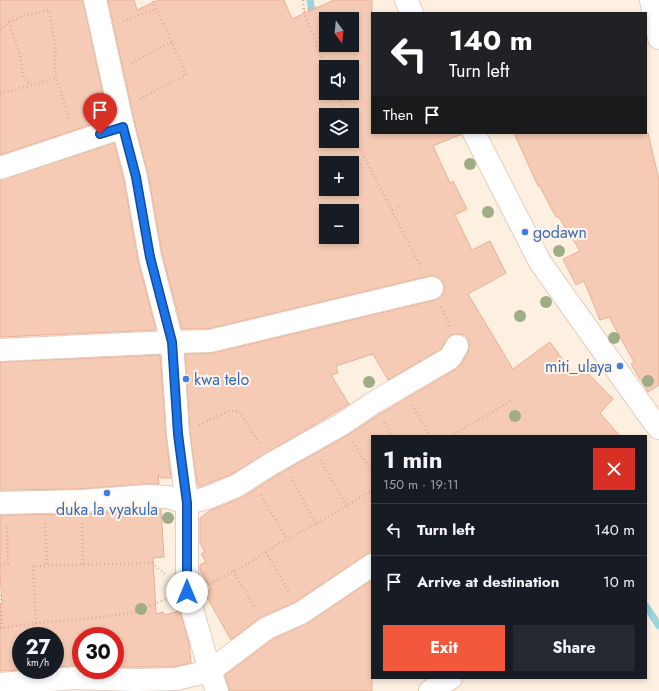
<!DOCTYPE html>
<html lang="en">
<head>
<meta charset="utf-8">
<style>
	:root { --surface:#171b24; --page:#242831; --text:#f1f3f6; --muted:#9ea1a6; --line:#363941; --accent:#f1583c }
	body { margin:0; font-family:Jost,sans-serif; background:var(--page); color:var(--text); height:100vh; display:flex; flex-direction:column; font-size:15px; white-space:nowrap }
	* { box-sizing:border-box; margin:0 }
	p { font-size:13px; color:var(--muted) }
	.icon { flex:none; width:22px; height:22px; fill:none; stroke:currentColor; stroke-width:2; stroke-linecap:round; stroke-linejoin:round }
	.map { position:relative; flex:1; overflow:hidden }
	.sheet { position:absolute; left:371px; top:435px; width:276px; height:244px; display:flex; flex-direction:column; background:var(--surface); border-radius:0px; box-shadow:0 2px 6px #0003 }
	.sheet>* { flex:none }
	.top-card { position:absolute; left:371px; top:12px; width:276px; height:122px; border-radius:0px; box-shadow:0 2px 6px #0003; background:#202124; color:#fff; overflow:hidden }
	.needle { width:26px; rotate:165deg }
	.buttons { position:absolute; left:319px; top:12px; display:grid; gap:8px }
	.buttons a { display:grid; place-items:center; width:40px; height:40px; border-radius:0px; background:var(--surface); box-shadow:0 2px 6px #0003; font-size:20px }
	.speed { position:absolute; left:12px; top:627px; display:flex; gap:8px; font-size:20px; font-weight:700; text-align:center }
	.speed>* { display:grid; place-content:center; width:52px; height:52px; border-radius:50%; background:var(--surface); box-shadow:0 2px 6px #0003; line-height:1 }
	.speed small { font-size:10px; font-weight:400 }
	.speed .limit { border:6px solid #d22; background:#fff; color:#111 }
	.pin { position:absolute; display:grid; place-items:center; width:34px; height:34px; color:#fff; margin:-41px -17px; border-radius:50% 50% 50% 0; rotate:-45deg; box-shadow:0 0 4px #0007 }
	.pin .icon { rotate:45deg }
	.me { position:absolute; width:44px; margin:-22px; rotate:0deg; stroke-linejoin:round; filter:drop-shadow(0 0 3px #0008) }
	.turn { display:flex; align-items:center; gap:14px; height:84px; padding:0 12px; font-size:18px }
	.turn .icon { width:52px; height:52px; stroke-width:2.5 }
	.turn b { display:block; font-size:28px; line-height:34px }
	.then { display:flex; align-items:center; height:38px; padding:0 12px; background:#0003; gap:8px; font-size:15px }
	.round { display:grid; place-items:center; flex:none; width:42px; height:42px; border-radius:0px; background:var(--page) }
	.summary { display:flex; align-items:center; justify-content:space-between; height:68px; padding:0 12px }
	h1 { font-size:24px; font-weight:700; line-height:30px }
	.primary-button { display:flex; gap:8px; margin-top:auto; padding:8px 12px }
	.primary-button a { flex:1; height:46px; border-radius:0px; background:var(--accent); color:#fff; font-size:16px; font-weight:700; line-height:46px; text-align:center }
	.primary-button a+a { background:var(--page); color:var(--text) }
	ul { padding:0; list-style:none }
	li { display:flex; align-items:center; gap:12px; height:52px; padding:0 12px; border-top:1px solid var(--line) }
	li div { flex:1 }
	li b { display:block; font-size:15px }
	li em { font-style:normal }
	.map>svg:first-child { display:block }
</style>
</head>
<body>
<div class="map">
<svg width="659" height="691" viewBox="0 0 659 691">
	<rect width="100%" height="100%" fill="#fef0e0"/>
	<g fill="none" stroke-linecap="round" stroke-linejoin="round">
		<g stroke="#99d5db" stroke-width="7">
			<polyline points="310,0 313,18"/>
			<polyline points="646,606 659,626"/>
		</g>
	</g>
	<g fill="#f5cbb5" stroke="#e9af95" fill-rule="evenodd">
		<polygon points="0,0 83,0 108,119 0,155"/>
		<path d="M 108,0 L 134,0 L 137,10 L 158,0 L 284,0 L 292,19 L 334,0 L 372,0 L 372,133 L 462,133 L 462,134 L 433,146 L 450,183 L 453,181 L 467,209 L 455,215 L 472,250 L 490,241 L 506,273 L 468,294 L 513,369 L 550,342 L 574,375 L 582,367 L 613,399 L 600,413 L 620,436 L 372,436 L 372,553 L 365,555 L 295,602 L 260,618 L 231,640 L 204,592 L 211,589 L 200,570 L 200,565 L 206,562 L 201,554 L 205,552 L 200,543 L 200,518 L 211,510 L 243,497 L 277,475 L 348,435 L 380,414 L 456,369 L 461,364 L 468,352 L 469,346 L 468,339 L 464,335 L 457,334 L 451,335 L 446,340 L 441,349 L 388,380 L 373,354 L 336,366 L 338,373 L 331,375 L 349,404 L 230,475 L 199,487 L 197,484 L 190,433 L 185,354 L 213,353 L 435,300 L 441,297 L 444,292 L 444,285 L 441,279 L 435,276 L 429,276 L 208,329 L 182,329 L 162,254 L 148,174 L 135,124 ZM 326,19 L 352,19 L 352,45 L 326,45 ZM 326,67 L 352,67 L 352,93 L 326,93 ZM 326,115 L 352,115 L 352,141 L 326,141 ZM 326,163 L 352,163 L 352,189 L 326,189 ZM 326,211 L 352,211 L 352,237 L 326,237 Z"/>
		<polygon points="514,133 648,133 659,180 659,385 648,392 631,364 634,362 609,317 600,320 584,281 576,285 563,259 580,251 558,216 556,217 539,185 538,186"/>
		<polygon points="114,143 124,180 138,260 156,330 0,337 0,180"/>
		<polygon points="160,355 166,435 171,478 161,478 158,474 159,484 146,484 81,489 0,490 0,362"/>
		<polygon points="147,509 161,509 164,557 153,558 156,614 163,612 164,615 180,611 189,643 191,663 174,667 115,667 115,636 81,636 81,666 55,667 55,636 21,636 21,670 0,671 0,604 2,604 0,573 0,515 82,514"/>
		<polygon points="372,580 372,691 230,691 225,675 273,639 308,623"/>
	</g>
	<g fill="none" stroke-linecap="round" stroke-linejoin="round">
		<defs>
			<g id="street">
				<polyline points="95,0 123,127 136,177 150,257 172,342 178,434 187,503 187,592 210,671 217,691"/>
				<polyline points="406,0 412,13"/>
				<polyline points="474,133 540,262 653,421 659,428"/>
				<polyline points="0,168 123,127"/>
				<polyline points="0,350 172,342 210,341 432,288"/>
				<polyline points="0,503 82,501 147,496 168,497 187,503 207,498 236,486 271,464 342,424 373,403 450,358 457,346"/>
				<polyline points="0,684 74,678 136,680 176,679 210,671 267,628 301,613 372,565"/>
				<polyline points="430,691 451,678"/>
			</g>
			<polyline id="secondary" points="651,0 659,38"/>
		</defs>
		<use href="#street" stroke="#e4cdbe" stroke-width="24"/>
		<use href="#secondary" stroke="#eacebb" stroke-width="24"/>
		<g stroke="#daae99" stroke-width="2.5" stroke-dasharray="1 3" stroke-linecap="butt">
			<polyline points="303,0 304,13 326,67"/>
			<polyline points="304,11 316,7"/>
			<polyline points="123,21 156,9"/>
			<polyline points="9,22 20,55 23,75 27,82 31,84"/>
			<polyline points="0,30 9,22 23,16 49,10 56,49 54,65 56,78"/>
			<polyline points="132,63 172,42"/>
			<polyline points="337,93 345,115"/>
			<polyline points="0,94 56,78 70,121"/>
			<polyline points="140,99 186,75 172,42 152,0"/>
			<polyline points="344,112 353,108"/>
			<polyline points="352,131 358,145 422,269"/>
			<polyline points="392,210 403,205"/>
			<polyline points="441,307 450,326"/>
			<polyline points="412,405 430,436"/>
			<polyline points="384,423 392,436"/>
			<polyline points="199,425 229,411 239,411 260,444"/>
			<polyline points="451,436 511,401"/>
			<polyline points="353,442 372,472"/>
			<polyline points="320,460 347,506"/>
			<polyline points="291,477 316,524"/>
			<polyline points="261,495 287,539"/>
			<polyline points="45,523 47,564"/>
			<polyline points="82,523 83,564"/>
			<polyline points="266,552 290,594"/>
			<polyline points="0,566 8,564 7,524"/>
			<polyline points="233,571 256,609"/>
			<polyline points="210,584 252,561 276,545 327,518 372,490"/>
			<polyline points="0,595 2,628"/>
			<polyline points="36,623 33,566 152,563 165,574"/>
			<polyline points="0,628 46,622 83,619 132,613 167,599"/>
		</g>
		<use href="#street" stroke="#fff" stroke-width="22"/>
		<use href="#secondary" stroke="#fff" stroke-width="22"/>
	</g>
	<g fill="#9ead85">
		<circle cx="470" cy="164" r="6"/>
		<circle cx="488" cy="212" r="6"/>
		<circle cx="559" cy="251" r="6"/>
		<circle cx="546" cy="302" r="6"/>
		<circle cx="520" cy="316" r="6"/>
		<circle cx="614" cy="338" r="6"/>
		<circle cx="648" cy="381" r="6"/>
		<circle cx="369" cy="382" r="6"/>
		<circle cx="515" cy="416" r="6"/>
		<circle cx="168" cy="518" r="6"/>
		<circle cx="141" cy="609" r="6"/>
	</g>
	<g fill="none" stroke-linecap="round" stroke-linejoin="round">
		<defs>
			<polyline id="route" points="100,134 123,127 136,177 150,257 172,342 178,434 187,503 187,592"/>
		</defs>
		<use href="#route" stroke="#114b97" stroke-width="10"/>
		<use href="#route" stroke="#1a73e8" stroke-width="7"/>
	</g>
	<g fill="#3f7fe0" stroke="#fff4e7" stroke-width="1.5">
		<circle cx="525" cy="232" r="4"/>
		<circle cx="620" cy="366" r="4"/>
		<circle cx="186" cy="379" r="4"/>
		<circle cx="107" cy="493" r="4"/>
	</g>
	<g text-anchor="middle" stroke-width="4" stroke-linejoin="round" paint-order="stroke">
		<g font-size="16" fill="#366cbe" stroke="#fff4e7" text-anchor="start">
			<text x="533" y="238">godawn</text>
			<text x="612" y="372" text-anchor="end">miti_ulaya</text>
			<text x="194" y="385">kwa telo</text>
			<text x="107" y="515" text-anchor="middle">duka la vyakula</text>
		</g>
	</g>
</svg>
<div class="buttons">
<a><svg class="needle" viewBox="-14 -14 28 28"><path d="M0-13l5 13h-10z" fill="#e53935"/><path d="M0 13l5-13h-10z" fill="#9ea1a6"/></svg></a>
<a><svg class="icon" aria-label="sound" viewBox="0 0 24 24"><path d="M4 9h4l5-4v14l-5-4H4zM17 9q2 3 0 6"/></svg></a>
<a><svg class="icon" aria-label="layers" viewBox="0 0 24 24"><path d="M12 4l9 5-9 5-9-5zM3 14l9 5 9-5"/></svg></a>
<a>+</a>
<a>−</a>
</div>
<div class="speed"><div>27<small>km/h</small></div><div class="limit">30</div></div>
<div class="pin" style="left:100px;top:134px;background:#d93025"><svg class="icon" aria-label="arrive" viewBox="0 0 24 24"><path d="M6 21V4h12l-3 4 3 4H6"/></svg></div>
<svg class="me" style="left:187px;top:592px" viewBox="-20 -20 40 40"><circle r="19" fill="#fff"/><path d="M0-13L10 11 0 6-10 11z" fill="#1a73e8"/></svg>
<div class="top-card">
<div class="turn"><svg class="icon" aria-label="left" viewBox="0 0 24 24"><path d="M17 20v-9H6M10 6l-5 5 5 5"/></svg><div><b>140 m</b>Turn left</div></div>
<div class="then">Then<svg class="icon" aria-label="arrive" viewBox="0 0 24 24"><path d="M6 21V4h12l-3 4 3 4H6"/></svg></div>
</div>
<section class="sheet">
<div class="summary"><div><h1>1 min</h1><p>150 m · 19:11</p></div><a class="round" style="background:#d93025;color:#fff"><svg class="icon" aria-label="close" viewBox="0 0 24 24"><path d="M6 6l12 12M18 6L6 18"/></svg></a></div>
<ul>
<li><svg class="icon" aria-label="left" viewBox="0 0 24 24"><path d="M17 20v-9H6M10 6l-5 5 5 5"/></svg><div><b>Turn left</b></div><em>140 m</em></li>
<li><svg class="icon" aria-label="arrive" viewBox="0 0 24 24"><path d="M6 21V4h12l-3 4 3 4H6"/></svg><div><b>Arrive at destination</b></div><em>10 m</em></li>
</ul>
<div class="primary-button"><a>Exit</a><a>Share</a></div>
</section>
</div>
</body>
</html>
